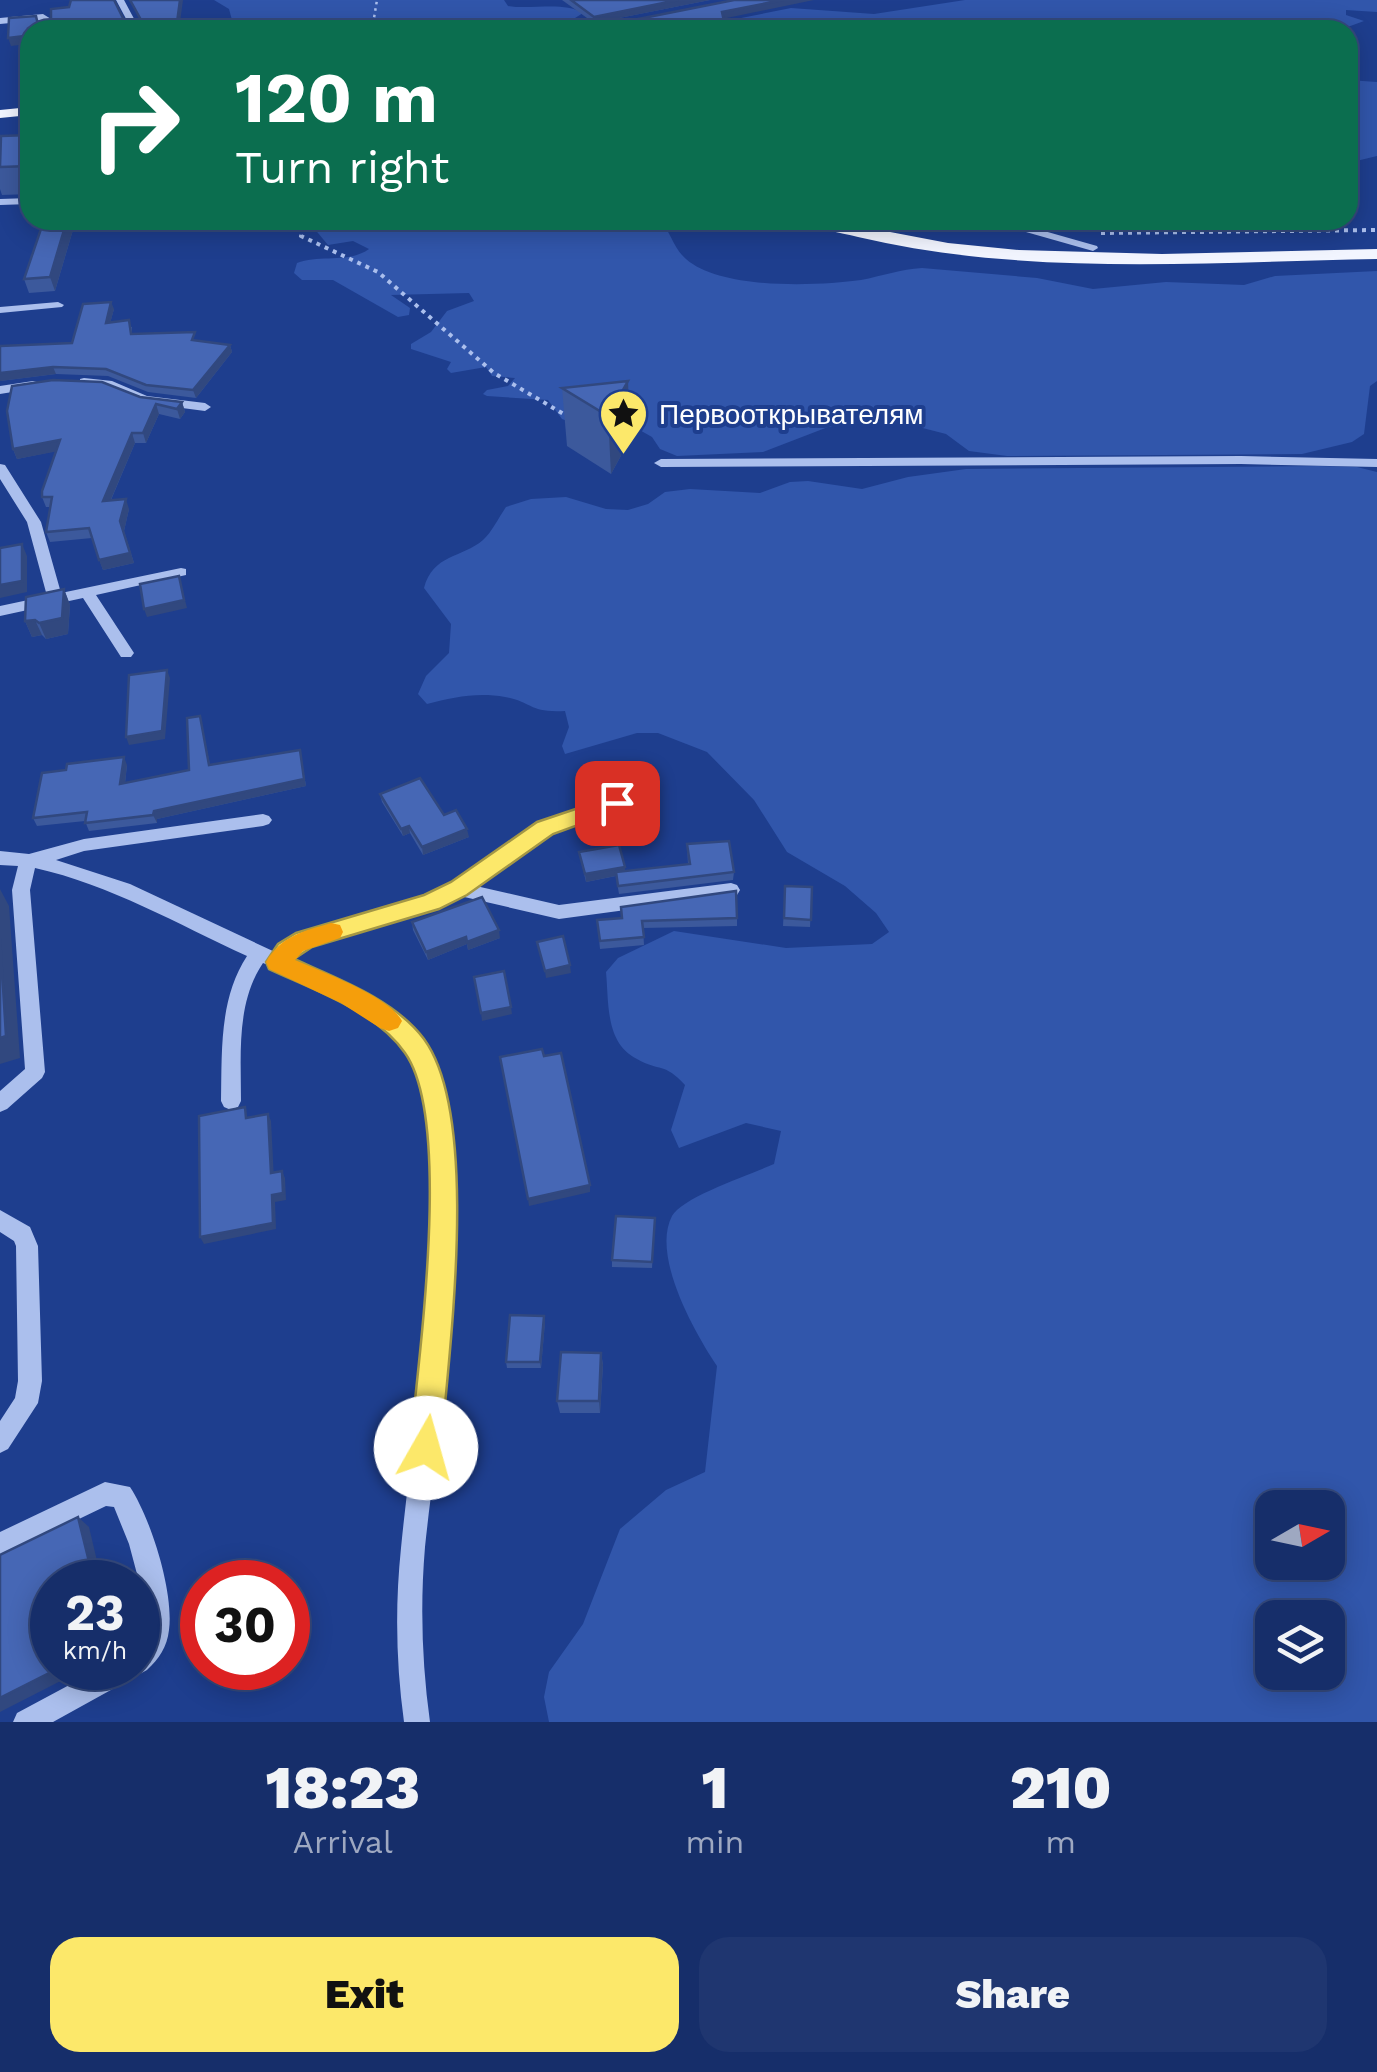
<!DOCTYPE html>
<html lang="en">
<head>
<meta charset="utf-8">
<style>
	:root { --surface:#162e6a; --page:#1f3670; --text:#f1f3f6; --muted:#9ea8c1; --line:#354a7e; --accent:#fce86a }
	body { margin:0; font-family:"Work Sans",sans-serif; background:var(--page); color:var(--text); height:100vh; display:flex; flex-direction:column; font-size:38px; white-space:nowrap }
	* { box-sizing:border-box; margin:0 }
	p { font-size:32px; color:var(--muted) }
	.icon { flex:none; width:55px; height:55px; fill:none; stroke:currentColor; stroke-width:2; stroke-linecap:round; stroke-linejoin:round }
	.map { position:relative; height:1722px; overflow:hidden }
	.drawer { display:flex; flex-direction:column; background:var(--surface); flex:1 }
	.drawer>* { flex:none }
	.hud { position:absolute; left:20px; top:20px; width:1338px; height:210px; border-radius:30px; box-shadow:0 5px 25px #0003,0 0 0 2px var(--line); background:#0b6e4f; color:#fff; overflow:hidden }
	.needle { width:65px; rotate:81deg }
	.fabs { position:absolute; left:1255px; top:1490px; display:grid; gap:20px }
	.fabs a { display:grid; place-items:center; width:90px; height:90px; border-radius:20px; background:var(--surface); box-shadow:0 5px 25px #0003,0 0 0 2px var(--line); font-size:50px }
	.speed { position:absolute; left:30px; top:1560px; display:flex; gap:20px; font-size:50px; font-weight:700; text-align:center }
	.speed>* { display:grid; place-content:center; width:130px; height:130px; border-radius:50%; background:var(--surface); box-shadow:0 5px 25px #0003,0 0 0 2px var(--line); line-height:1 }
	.speed small { font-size:25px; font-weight:400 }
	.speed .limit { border:15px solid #d22; background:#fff; color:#111 }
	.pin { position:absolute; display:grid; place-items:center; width:85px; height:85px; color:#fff; margin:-42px; border-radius:20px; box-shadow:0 5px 15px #0006 }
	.me { position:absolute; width:110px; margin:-55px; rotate:7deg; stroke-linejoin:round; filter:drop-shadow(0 0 8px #0008) }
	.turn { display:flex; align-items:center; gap:35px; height:210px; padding:0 50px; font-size:45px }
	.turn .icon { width:130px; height:130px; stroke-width:2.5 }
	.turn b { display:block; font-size:70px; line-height:85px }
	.eta { display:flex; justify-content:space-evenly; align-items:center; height:170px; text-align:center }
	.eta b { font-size:60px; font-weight:800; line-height:70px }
	.primary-button { display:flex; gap:20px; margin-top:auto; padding:20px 50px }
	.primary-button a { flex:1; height:115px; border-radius:30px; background:var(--accent); color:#111; font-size:40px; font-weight:800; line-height:115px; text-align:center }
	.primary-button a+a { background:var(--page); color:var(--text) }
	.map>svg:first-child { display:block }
</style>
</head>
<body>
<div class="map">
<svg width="1377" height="1722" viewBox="0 0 1377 1722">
	<rect width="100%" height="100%" fill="#1e3e8e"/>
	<g fill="#3156ab" fill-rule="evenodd">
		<path d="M 214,0 L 504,0 L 508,6 C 532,10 563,1 583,13 L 564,25 L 509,30 L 253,30 L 249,20 L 232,20 L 229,9 Z"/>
		<polygon points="965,0 1377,0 1377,12 1346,10 1346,15 1364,21 1345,28 1310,30 774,30 767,25 726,21 791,8 874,14"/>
		<polygon points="1348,80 1377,82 1377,156 1348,163"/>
		<path d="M 318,220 L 660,220 C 670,231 674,249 686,259 C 721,290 817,286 861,280 C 882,276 901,269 922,268 L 1037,278 L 1093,289 L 1166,282 L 1244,285 L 1275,276 L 1377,271 L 1377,381 L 1370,386 L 1364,434 L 1352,442 L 1302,454 L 1007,456 L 969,451 L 946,434 L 911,425 L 867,422 L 828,427 L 763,452 L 677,456 L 660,449 L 652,437 L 636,428 L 576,424 L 562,419 L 548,400 L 487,396 L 483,394 L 487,390 L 508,386 L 515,378 L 492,376 L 486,367 L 451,373 L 447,369 L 451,362 L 411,349 L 411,344 L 431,332 L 447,311 L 474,301 L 469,293 L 391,295 L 410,308 L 409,315 L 398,317 L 333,280 L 302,280 L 294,273 L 297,263 C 320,254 348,264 369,249 L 353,241 L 328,245 L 313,227 Z"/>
		<path d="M 1318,466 L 1357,467 L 1377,472 L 1377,1722 L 549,1722 L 544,1697 L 549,1672 L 583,1624 L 620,1529 L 666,1490 L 705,1472 L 717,1366 C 695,1333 651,1256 672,1216 C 682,1197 752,1174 774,1164 L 781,1131 L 746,1123 L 679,1148 L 671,1130 L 685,1085 C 664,1062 660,1072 637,1059 C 605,1043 609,1003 606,972 L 618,958 L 674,931 L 786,948 L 872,944 L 889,932 L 876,913 L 845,886 L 787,852 L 754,800 L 707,752 L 658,733 L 637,733 L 565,754 L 562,746 L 569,727 L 565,711 C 528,713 533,702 505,697 C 478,692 453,697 427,704 L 418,694 L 426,676 L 449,653 L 451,624 L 424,588 C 433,554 462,558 483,540 C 492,532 499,517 506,507 L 531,499 L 566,497 L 606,509 L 628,510 L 648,504 L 665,492 L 690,489 L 760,493 L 790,482 L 808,481 L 862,489 L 908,477 L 966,469 ZM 1272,1508 L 1328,1508 L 1328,1562 L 1272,1562 ZM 1272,1618 L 1328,1618 L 1328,1672 L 1272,1672 Z"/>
	</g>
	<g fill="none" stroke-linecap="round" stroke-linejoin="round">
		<polyline stroke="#abbfed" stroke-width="2.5" stroke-dasharray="2.5 4" stroke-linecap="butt" points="372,30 377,0"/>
		<g stroke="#abbfed" stroke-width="4" stroke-dasharray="4 5" stroke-linecap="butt">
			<polyline points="311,220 301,236 378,272 494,373 567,416"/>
			<polyline points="752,220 788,228"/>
			<polyline points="924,220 1015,229"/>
			<polyline points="1101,233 1377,230"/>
		</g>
		<g fill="#abbfed" fill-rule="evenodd">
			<polygon points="116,0 124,0 140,30 132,30"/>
			<polygon points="43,14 51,19 51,30 43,30 42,20 0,24 0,18"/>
			<polygon points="624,19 627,24 596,30 579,30"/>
			<polygon points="30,198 30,204 0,205 0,199"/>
			<polygon points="1030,227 1097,246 1098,248 1093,251 1026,232 1026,228"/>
			<polygon points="58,302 64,305 62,307 0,313 0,307"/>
			<polygon points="84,378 112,381 147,396 205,403 211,407 205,411 144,403 106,388 80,385 80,379"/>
			<polygon points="33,381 37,382 37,388 0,394 0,386"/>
			<polygon points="1241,456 1377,459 1377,467 1241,464 661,467 654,463 661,459"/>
			<polygon points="0,464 5,465 41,522 61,593 181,568 186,569 186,575 96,595 134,653 131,657 121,657 83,598 0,616 0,606 47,596 27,522 0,479"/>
			<path d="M 617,797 L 623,799 L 625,803 L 623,807 L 551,832 L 476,886 L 559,905 L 731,883 L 737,885 L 740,890 L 737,895 L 559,919 L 460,896 L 437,907 L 311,945 L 291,959 C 336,978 398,1000 424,1044 C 491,1156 438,1418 425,1547 C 420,1606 422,1664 430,1722 L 404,1722 C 396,1664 395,1606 401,1548 C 413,1425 437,1303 434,1178 C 433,1137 431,1089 409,1053 C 382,1008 308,982 263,963 C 236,1003 241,1055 241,1101 L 238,1107 L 231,1110 L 224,1107 L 221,1101 C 222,1051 219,999 247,956 C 177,924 111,885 35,868 L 30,890 L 45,1072 L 42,1078 L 7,1109 L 0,1112 L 0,1091 L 25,1069 L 12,890 L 18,866 L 0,865 L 0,851 L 29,854 L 84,839 L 263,814 L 269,816 L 272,820 L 269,824 L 263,826 L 84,851 L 56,860 L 130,884 L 275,952 L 299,935 L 425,897 L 453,884 L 539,824 Z"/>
			<polygon points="0,1210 30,1227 38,1246 42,1381 38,1403 8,1449 0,1453 0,1421 15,1398 18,1381 16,1246 14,1241 0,1232"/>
			<path d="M 105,1482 L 130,1487 C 151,1519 174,1592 169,1630 C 167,1647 159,1659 147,1670 L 53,1722 L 13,1722 L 17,1713 L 101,1668 L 138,1668 L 138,1643 L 143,1632 L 141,1589 L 129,1544 L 114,1507 L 106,1506 L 0,1557 L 0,1532 Z"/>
		</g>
		<g fill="#f2f5ff" fill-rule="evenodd">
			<polygon points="30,107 30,115 0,118 0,110"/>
			<path d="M 800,220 L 827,220 L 948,243 L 1019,250 L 1162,254 L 1377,249 L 1377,259 C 1206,262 1027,277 858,237 C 840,232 815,230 800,220 Z"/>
		</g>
	</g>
	<g fill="#3c599c">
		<polygon points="562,0 710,0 594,23"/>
		<polygon points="723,18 725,30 604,30 603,26"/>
		<polygon points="30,135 30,194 2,195 0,189 0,140"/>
		<polygon points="44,220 88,220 87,223 75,223 55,291 29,293 24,279"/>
		<polygon points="114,309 110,323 132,327 132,334 230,345 232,352 196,398 148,392 108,376 56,374 0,381 72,343"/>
		<polygon points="628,381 630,439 611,474 567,446 562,388"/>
		<polygon points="140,397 182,402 185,412 180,419 159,414 146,443 135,443 111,500 129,509 124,531 134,563 103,570 92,538 50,542 46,532 50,507 46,507 42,497 56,451 17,459 13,449"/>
		<polygon points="64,589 70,605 68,634 46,639 42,635 32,637 25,621"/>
		<polygon points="200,716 210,765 300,750 306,786 157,819 157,823 89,831 85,821 37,826 33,818 127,765 125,783 189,770"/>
		<polygon points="380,794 444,815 469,837 423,855 410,833 403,836 382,802"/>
		<polygon points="687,844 734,872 733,880 619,894 616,876 586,882 579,852 625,867 625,871 688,864"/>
		<polygon points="785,886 812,887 810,927 783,926"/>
		<polygon points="622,918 737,918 737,926 643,928 644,945 600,949 597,920"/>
		<polygon points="412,922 500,938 468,950 467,944 428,960 413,930"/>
		<polygon points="655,1224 652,1268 612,1267 612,1260"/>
		<polygon points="544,1316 545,1322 541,1368 507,1368 506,1362"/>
		<polygon points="601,1353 603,1365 600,1413 560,1413 557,1401"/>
	</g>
	<g fill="#31487f">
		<polygon points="180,0 183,0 179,30 176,30"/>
		<polygon points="678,0 710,0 594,23 594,17"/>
		<polygon points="783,0 814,0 722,19 722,12"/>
		<polygon points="117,23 150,27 151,30 72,30 72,28"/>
		<polygon points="25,36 28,44 11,46 8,38"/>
		<polygon points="30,56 30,65 25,66 22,57"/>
		<polygon points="67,220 74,220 75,223 55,291 50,277"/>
		<polygon points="111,302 114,309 108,331 106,323"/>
		<polygon points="230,345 232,352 196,398 193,390"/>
		<polygon points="53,367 56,374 0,381 0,373"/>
		<polygon points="628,381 630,439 611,474 608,416"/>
		<polygon points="182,402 185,412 180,419 177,409"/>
		<polygon points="156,404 159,414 146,443 143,433"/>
		<polygon points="132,433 135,443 106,511 103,501"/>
		<polygon points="60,440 64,450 17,459 13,449"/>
		<polygon points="126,499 129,509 124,531 134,563 103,570 99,560 120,521"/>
		<polygon points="22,544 27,556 27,592 0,598 0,585"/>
		<polygon points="179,576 187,608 147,617 144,609"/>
		<polygon points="64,589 70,605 68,634 46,639 39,623"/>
		<polygon points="35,620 42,635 32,637 25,621"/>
		<polygon points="167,670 170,678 165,739 129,745 126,737"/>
		<polygon points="300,750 306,786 157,819 157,823 153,815 154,811"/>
		<polygon points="124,757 127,765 124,792 120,784"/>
		<polygon points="409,826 410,833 403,836 401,829"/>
		<polygon points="467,829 469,837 423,855 422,847"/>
		<polygon points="625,867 625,874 586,882 585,874"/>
		<polygon points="0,889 9,906 20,1058 0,1064"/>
		<polygon points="499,930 500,938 468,950 467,944 428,960 426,952 466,937"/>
		<polygon points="570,965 571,973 546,978 545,971"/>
		<polygon points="511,1007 512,1014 482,1021 481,1013"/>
		<polygon points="268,1114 271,1121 274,1180 271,1173"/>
		<polygon points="282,1171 285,1178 286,1200 275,1202 276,1229 204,1244 200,1237 272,1195"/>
		<polygon points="590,1185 590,1192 529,1206 528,1199"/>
		<polygon points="544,1316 545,1322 541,1368 540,1362"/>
		<polygon points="601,1353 603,1365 600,1413 599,1401"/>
		<polygon points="78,1517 89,1527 102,1582 94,1582"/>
		<polygon points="59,1668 86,1668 0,1712 0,1698"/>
	</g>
	<g fill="#4667b5" stroke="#31487f" stroke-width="2.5">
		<polygon points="71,0 114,0 126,24 140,25 141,20 130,0 180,0 176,30 150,30 150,27 118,30 117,23 72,28 72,30 30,30 30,56 22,57 25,36 8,38 9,18 36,16 38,25 51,24 51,9 69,7"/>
		<polygon points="571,0 678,0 594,17"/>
		<polygon points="734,0 783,0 722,12 725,26 672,27 673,30 605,30 603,26"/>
		<polygon points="30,135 30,166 0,167 1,136"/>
		<polygon points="44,220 67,220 50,277 24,279"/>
		<polygon points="111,302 106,323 129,320 131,334 195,332 192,340 230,345 193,390 146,385 106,369 53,367 0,373 0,346 72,343 83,304"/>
		<polygon points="53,380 102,382 140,397 182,402 177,409 156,404 143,433 132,433 103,501 126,499 120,521 130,553 99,560 89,528 46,532 52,497 42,497 42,491 60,440 13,449 7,411 12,386"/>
		<polygon points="628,381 608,416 562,388"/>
		<polygon points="22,544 22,581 0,585 0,548"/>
		<polygon points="179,576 184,600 144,609 140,584"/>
		<polygon points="64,589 62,618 39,623 35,620 25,621 26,597"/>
		<polygon points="167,670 162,731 126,737 129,675"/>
		<polygon points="200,716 209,765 300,750 304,779 154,811 153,815 85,823 87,812 33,818 42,773 66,770 67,764 124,757 120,784 189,770 187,718"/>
		<polygon points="420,778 444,815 456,810 467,829 422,847 409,826 401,829 380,794"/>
		<polygon points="729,841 734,872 618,886 616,872 690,864 687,844"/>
		<polygon points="619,845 625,867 585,874 579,852"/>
		<polygon points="785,886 812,887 811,920 784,918"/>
		<polygon points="736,891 737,918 642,921 644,937 600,941 597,920 622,918 621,907"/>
		<polygon points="482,897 499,930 467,942 466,937 426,952 412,922"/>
		<polygon points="563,936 570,965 545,971 537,942"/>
		<polygon points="0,938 6,1036 0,1038"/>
		<polygon points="504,971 511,1007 481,1013 474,977"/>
		<polygon points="542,1049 544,1056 561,1053 590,1185 528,1199 500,1057"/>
		<polygon points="245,1107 246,1118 268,1114 271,1173 282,1171 283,1193 272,1195 273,1223 200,1237 199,1116"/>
		<polygon points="616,1216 655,1218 652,1262 612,1260"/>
		<polygon points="510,1315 544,1316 540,1362 506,1362"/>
		<polygon points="561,1352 601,1353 599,1401 557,1401"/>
		<polygon points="78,1517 94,1582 52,1582 52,1668 59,1668 0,1698 0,1555"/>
	</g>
	<path fill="#fce86a" stroke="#a49745" stroke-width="2.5" d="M 617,795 L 625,797 L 628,803 L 625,808 L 553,834 L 467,895 L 439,909 L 312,947 L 294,959 C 338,979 394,999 424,1039 C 481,1117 449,1350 441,1448 L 436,1459 L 426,1463 L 415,1459 L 410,1448 C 418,1361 453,1121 405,1053 C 376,1011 314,990 269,969 L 266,962 L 278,944 L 296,933 L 424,895 L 451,882 L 537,822 Z"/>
	<path fill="#f59e0b" d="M 331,923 L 340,925 L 343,932 L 340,938 L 303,951 L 295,960 C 322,972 389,996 402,1021 L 398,1028 L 389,1031 L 380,1028 L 341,1003 L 269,969 L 266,962 C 281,936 304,931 331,923 Z"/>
	<defs>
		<symbol id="sight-pin" viewBox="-11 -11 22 30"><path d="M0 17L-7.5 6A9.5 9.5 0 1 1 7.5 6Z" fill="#fce86a" stroke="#1e3e8e"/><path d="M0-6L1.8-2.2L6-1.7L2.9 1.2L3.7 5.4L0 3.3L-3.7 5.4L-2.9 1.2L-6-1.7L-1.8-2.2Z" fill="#111"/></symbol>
	</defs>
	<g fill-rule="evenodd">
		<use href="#sight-pin" x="596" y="386" width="55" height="75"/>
	</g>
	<g text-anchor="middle" stroke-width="8" stroke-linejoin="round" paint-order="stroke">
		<g font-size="28" fill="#fff" stroke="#1e3e8e" text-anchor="start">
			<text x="659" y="424">Первооткрывателям</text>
		</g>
	</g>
</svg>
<div class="fabs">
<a><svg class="needle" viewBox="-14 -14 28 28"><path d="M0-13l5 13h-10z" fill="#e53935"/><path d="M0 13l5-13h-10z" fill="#9ea8c1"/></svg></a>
<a><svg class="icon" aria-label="layers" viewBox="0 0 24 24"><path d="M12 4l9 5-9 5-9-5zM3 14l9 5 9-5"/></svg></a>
</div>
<div class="speed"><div>23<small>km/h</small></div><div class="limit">30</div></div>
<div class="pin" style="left:617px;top:803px;background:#d93025"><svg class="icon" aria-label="arrive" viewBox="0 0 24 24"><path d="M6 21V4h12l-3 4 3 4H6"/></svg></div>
<svg class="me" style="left:426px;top:1448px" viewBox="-20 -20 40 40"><circle r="19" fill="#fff"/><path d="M0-13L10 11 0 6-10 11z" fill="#fce86a"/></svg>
<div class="hud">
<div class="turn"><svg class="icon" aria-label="right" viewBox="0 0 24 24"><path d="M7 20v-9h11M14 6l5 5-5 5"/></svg><div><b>120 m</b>Turn right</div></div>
</div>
</div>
<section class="drawer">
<div class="eta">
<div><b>18:23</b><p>Arrival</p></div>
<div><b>1</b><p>min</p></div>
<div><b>210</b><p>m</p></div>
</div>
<div class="primary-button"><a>Exit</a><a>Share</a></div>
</section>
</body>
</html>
